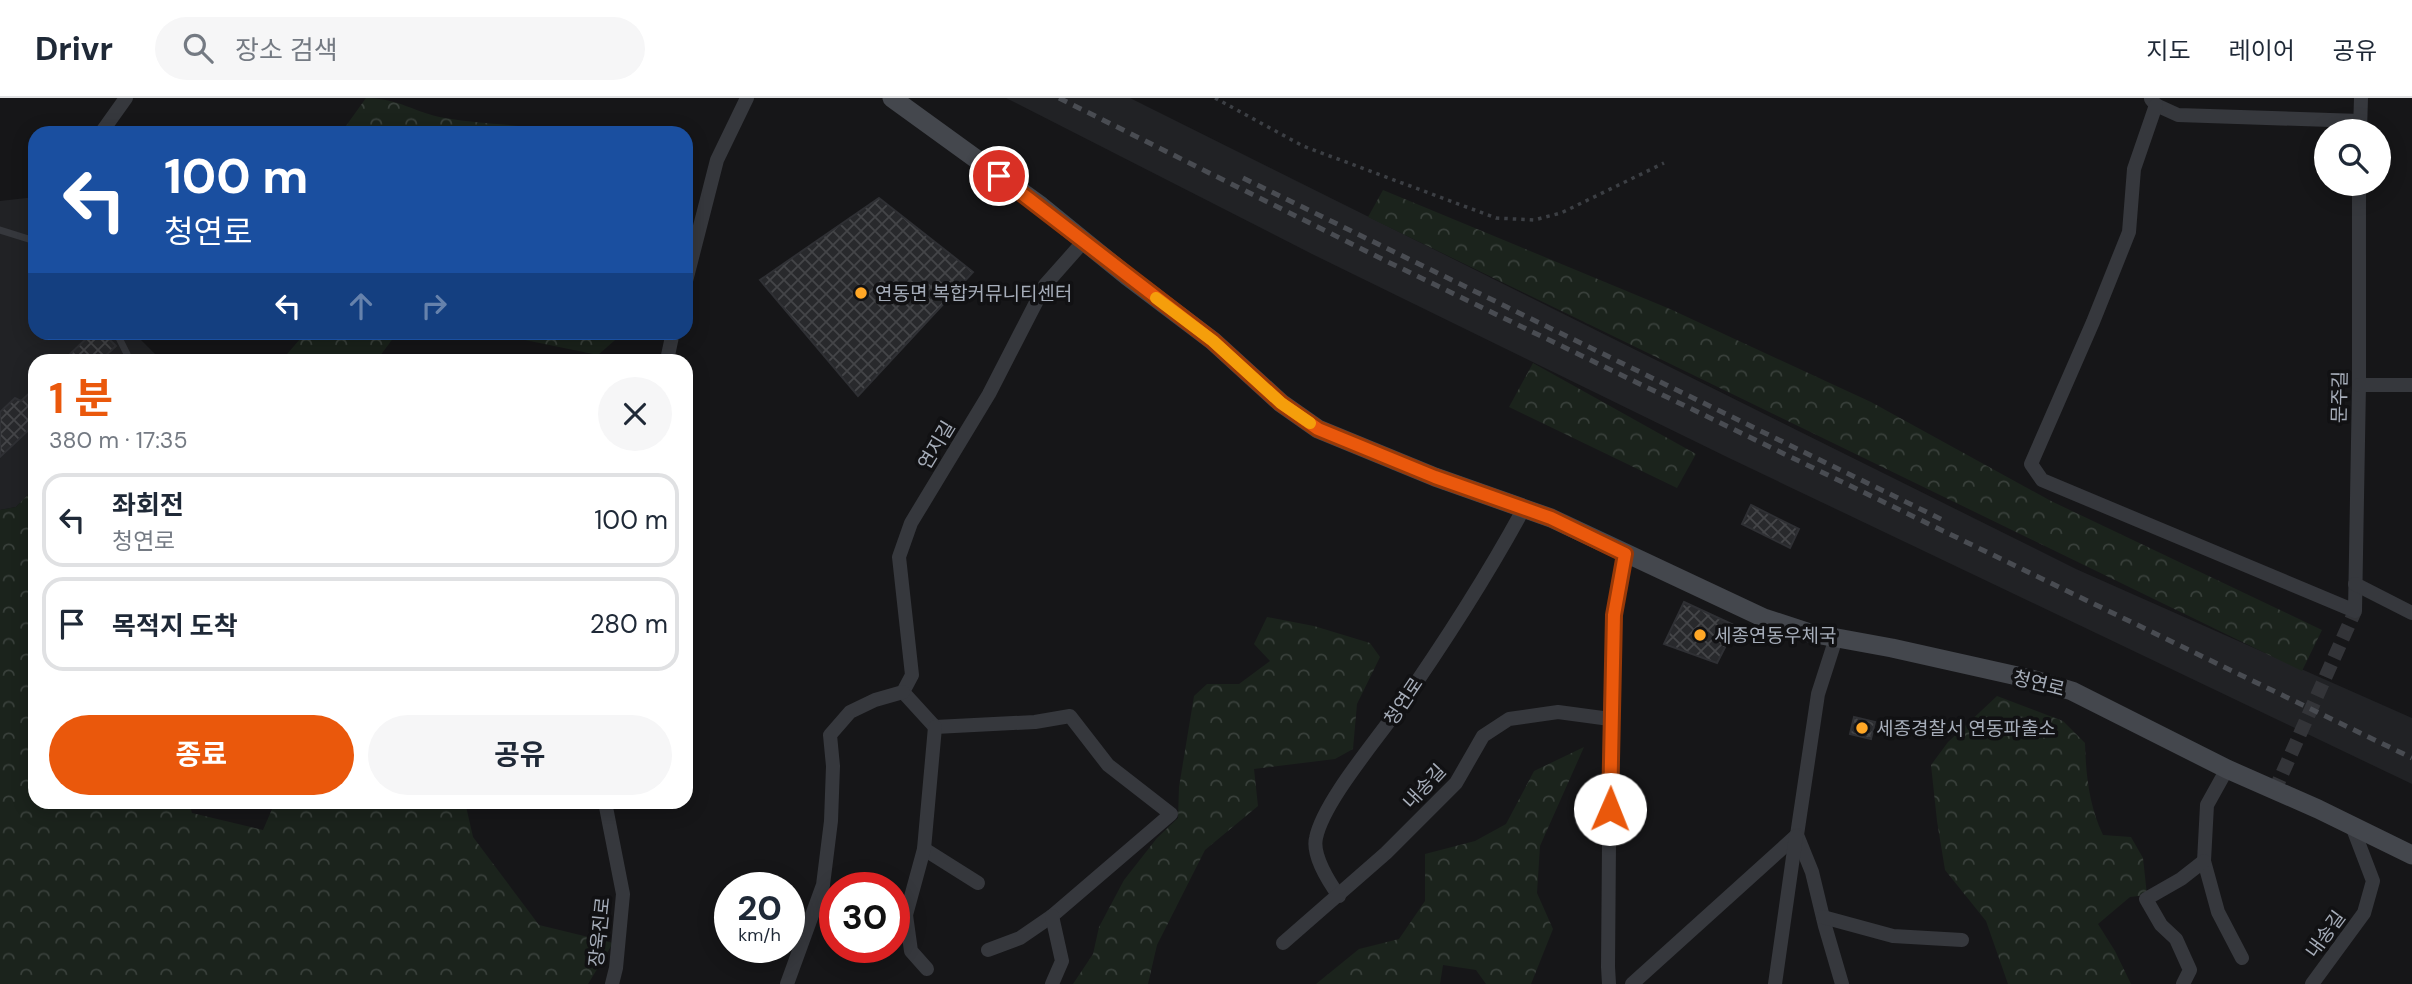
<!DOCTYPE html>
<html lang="ko">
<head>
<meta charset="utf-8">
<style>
	:root { --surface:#fff; --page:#f6f6f7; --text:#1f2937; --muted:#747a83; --line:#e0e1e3; --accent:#ea580c }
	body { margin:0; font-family:"DM Sans","Noto Sans KR",sans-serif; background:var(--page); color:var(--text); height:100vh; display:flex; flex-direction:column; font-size:26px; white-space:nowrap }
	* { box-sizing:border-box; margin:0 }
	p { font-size:23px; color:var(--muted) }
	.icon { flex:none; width:38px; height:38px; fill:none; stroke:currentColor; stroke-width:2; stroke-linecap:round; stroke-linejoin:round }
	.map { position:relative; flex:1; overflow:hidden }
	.drawer { position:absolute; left:28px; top:256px; width:665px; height:455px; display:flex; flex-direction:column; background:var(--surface); border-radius:21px; box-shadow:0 4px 18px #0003 }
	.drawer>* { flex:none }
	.top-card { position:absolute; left:28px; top:28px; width:665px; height:214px; border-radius:21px; box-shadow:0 4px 18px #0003; background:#1a4fa0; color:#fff; overflow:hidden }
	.buttons { position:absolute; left:2314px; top:21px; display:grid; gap:14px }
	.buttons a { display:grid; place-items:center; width:77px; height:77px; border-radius:50%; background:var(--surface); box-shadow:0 4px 18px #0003; font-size:35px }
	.speed { position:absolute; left:714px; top:774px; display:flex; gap:14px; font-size:35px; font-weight:700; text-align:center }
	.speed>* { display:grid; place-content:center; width:91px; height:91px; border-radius:50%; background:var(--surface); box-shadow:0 4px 18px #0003; line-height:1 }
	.speed small { font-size:18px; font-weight:400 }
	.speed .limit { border:10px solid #d22; background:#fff; color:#111 }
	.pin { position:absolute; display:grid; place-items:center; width:60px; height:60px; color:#fff; margin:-30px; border:4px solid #fff; border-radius:50%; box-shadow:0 2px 7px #0007 }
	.me { position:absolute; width:77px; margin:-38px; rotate:1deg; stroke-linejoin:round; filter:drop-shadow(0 0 5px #0008) }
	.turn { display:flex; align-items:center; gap:24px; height:147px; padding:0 21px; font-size:32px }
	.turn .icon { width:91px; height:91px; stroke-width:2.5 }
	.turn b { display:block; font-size:49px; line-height:60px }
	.lanes { display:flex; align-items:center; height:66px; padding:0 21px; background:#0003; justify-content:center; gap:35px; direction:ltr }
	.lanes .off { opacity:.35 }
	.round { display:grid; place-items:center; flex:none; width:74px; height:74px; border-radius:37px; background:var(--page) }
	.head { display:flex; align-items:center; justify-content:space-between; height:119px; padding:0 21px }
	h1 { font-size:42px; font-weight:700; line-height:52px; color:var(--accent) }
	.button { display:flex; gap:14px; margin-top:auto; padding:14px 21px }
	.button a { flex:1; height:80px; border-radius:42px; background:var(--accent); color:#fff; font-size:28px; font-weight:700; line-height:80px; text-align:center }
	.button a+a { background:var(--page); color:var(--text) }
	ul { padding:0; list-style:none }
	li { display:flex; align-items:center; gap:21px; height:94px; margin:0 14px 10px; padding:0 7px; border:4px solid var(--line); border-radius:21px }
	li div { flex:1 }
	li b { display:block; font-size:26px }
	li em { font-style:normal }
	header { display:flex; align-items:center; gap:42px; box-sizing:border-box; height:98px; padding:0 35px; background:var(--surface); border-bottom:2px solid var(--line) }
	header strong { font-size:33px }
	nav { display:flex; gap:38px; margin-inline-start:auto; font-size:24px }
	.search { width:490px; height:63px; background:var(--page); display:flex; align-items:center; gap:18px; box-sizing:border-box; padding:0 24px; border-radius:38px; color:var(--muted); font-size:26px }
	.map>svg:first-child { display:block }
</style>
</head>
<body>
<header>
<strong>Drivr</strong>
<div class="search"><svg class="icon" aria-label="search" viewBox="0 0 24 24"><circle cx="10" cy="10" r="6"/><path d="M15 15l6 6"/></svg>장소 검색</div>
<nav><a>지도</a><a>레이어</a><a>공유</a></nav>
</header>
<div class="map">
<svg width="2412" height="886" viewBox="0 0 2412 886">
	<defs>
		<pattern id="forest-crowns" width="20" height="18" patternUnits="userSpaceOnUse" patternTransform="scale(1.75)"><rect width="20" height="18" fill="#1b231c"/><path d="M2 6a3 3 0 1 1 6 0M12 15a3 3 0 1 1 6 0" fill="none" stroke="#39403b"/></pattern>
		<pattern id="building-cross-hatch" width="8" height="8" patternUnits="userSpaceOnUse" patternTransform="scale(1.75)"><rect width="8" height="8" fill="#28292c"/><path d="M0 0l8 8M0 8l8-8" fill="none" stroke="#444548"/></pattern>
	</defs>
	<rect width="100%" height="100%" fill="#161618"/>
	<g fill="#212225">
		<polygon points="1006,0 1130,0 2076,471 2412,620 2412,686 1729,360 1312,156"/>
		<polygon points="35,99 35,234 134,235 161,262 35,262 35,389 16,409 0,412 0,103"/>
	</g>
	<g fill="url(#forest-crowns)">
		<path d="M 366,0 C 399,0 415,15 445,20 C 483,27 521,25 558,35 L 345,35 L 343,32 Z"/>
		<polygon points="1383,92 1670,211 1871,304 2051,403 2322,532 2302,573 1368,119"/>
		<polygon points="306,234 397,234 397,235 377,262 282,262"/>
		<polygon points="491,235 623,235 598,257"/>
		<polygon points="1533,265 1696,356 1677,390 1509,309"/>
		<polygon points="35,389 35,704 189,704 192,715 263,732 275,704 465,704 473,739 539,827 613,845 588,886 0,886 0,412 16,409"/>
		<polygon points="1267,519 1314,528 1370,545 1380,559 1357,606 1353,651 1335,661 1254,671 1258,708 1205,752 1157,847 1148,886 1073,886 1093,856 1099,829 1124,782 1157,740 1178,720 1179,689 1194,598 1207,586 1239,586 1270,563 1254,546"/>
		<path d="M 1997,598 L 2063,623 L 2085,645 C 2086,678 2089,707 2103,737 L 2131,739 L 2143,760 L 2147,797 L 2130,799 L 2098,826 L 2115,853 L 2131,886 L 2008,886 L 1986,823 L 1945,772 L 1937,723 L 1931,667 L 1948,644 Z"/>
		<polygon points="1584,649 1540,748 1537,795 1553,831 1531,886 1486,886 1476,872 1443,867 1440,886 1316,886 1359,851 1399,841 1425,803 1425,756 1475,743 1506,726 1534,673"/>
	</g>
	<g fill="url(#building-cross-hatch)" stroke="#2f3034" stroke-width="2">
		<polygon points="879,100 973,174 858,298 760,182"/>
		<polygon points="93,234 102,234 116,248 101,262 64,262"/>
		<polygon points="35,290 35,326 0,359 0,314 15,300 21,303"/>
		<polygon points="1751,407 1799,431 1790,450 1742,426"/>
		<polygon points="1684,504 1736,528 1717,565 1664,546"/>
		<polygon points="1854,619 1875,624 1871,641 1850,636"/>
	</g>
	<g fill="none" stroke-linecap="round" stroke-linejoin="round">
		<polyline stroke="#333438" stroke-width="14" stroke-dasharray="14 7" stroke-linecap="butt" points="2274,694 2355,513"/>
		<polyline stroke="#3c3f44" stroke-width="3.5" stroke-dasharray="3.5 5" stroke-linecap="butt" points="1215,0 1303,48 1496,120 1534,122 1561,115 1664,65"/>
		<g stroke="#36383d" stroke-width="7">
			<polyline points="0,132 35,143"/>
			<polyline points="116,234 127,256"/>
		</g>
		<g stroke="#36383d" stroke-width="14">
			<polyline points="2151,1 2156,7 2178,17 2360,23"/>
			<polyline points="2156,7 2134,71 2129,134 2093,224 2031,366 2042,382 2355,513 2359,287 2359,86"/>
			<polyline points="2360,33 2361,0"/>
			<polyline points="101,35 126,0"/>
			<polyline points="686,183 717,62 747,0"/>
			<polyline points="667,262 673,234"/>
			<polyline points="2359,287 2412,287"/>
			<polyline points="2355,486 2412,515"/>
			<polyline points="1836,540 1818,596 1797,737 1812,774 1825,828 1842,886"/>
			<polyline points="2227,671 2207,707 2204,763 2218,814 2242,860"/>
			<polyline points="605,704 623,796 616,870 612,886"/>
			<polyline points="924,751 978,785"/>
			<path d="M 1339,798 C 1329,784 1312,757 1316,740 C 1323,705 1374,645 1396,614 C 1442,548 1486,480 1524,410"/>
			<polyline points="1823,819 1893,838 1962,842"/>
			<polyline points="1283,845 1386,755 1456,685 1483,638 1509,621 1558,614 1610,621"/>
			<polyline points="988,852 1020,840 1052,818 1171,716 1108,667 1070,618 1035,624 935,629 903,594 912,577 899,459 911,425 989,296 1045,187 1084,143"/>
			<polyline points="927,871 911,853 906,817 924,751 935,629"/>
			<polyline points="787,886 823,787 831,723 833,668 830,637 850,614 875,602 903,594"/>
			<polyline points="1052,886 1062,863 1052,818"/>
			<polyline points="1609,886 1608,869 1610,621 1614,517 1625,456"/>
			<polyline points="1632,886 1797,737"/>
			<polyline points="1775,886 1796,738"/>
			<polyline points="2183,886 2190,872 2176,841 2161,827 2146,801 2181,781 2204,763"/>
			<polyline points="2312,886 2364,815 2373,783 2352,728"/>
		</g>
		<polyline stroke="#44474d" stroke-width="19" points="892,0 1041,108 1127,178 1213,243 1281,305 1318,331 1435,379 1551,420 1764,520 1810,535 1892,550 2035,582 2072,593 2227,671 2318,711 2412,757"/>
		<g stroke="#494c52" stroke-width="5" stroke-dasharray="9 7" stroke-linecap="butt">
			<polyline points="1059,0 1386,163 2412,660"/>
			<polyline points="1243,80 1947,424"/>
		</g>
	</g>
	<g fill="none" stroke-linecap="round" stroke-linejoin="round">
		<defs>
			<polyline id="route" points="999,78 1213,243 1281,305 1318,331 1435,379 1551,420 1625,456 1614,517 1610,711"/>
		</defs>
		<use href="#route" stroke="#983908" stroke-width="18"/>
		<use href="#route" stroke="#ea580c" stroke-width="12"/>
		<polyline stroke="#f59e0b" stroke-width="12" points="1156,200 1213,243 1281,305 1310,325"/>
	</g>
	<g fill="#ffa726" stroke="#111113" stroke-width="2.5">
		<circle cx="861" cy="195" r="7"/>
		<circle cx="1700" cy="537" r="7"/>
		<circle cx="1862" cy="630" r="7"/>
	</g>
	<g text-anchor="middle" stroke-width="7" stroke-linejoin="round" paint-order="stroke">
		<g font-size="19" fill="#a6adb9" stroke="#111113" text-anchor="start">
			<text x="875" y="202">연동면 복합커뮤니티센터</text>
			<text x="1714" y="544">세종연동우체국</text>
			<text x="1876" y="637">세종경찰서 연동파출소</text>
		</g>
		<g font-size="19" fill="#a6adb9" stroke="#111113">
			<text transform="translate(2339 299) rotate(-89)" y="7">문주길</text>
			<text transform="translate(936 347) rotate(-59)" y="7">연지길</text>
			<text transform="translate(2039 585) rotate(14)" y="7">청연로</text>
			<text transform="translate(1403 603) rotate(-56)" y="7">청연로</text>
			<text transform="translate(1424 688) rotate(-47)" y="7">내송길</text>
			<text transform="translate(599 834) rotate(-84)" y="7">장욱진로</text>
			<text transform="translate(2325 836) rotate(-54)" y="7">내송길</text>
		</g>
	</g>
</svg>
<div class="buttons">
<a><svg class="icon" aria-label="search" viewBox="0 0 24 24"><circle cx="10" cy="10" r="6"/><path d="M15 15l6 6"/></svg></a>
</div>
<div class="speed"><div>20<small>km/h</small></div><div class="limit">30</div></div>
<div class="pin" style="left:999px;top:78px;background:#d93025"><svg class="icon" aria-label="arrive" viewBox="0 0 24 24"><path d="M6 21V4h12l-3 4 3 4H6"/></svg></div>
<svg class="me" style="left:1610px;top:711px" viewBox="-20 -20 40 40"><circle r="19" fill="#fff"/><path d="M0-13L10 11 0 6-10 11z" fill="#ea580c"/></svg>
<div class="top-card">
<div class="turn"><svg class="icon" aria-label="left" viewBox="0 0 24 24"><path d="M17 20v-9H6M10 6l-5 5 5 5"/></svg><div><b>100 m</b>청연로</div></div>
<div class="lanes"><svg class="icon" aria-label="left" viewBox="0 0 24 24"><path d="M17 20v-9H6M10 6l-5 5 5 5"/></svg><svg class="icon off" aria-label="ahead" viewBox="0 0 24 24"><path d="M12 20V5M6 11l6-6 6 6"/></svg><svg class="icon off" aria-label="right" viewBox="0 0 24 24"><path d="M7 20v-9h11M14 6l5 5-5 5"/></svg></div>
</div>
<section class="drawer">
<div class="head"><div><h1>1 분</h1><p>380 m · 17:35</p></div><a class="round"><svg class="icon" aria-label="close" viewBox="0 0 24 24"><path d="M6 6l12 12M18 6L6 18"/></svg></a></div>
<ul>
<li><svg class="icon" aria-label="left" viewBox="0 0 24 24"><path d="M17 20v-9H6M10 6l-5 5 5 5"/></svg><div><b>좌회전</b><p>청연로</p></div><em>100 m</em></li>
<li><svg class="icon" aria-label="arrive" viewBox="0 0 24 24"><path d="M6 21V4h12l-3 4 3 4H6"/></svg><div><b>목적지 도착</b></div><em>280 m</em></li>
</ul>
<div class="button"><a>종료</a><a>공유</a></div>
</section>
</div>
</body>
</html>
